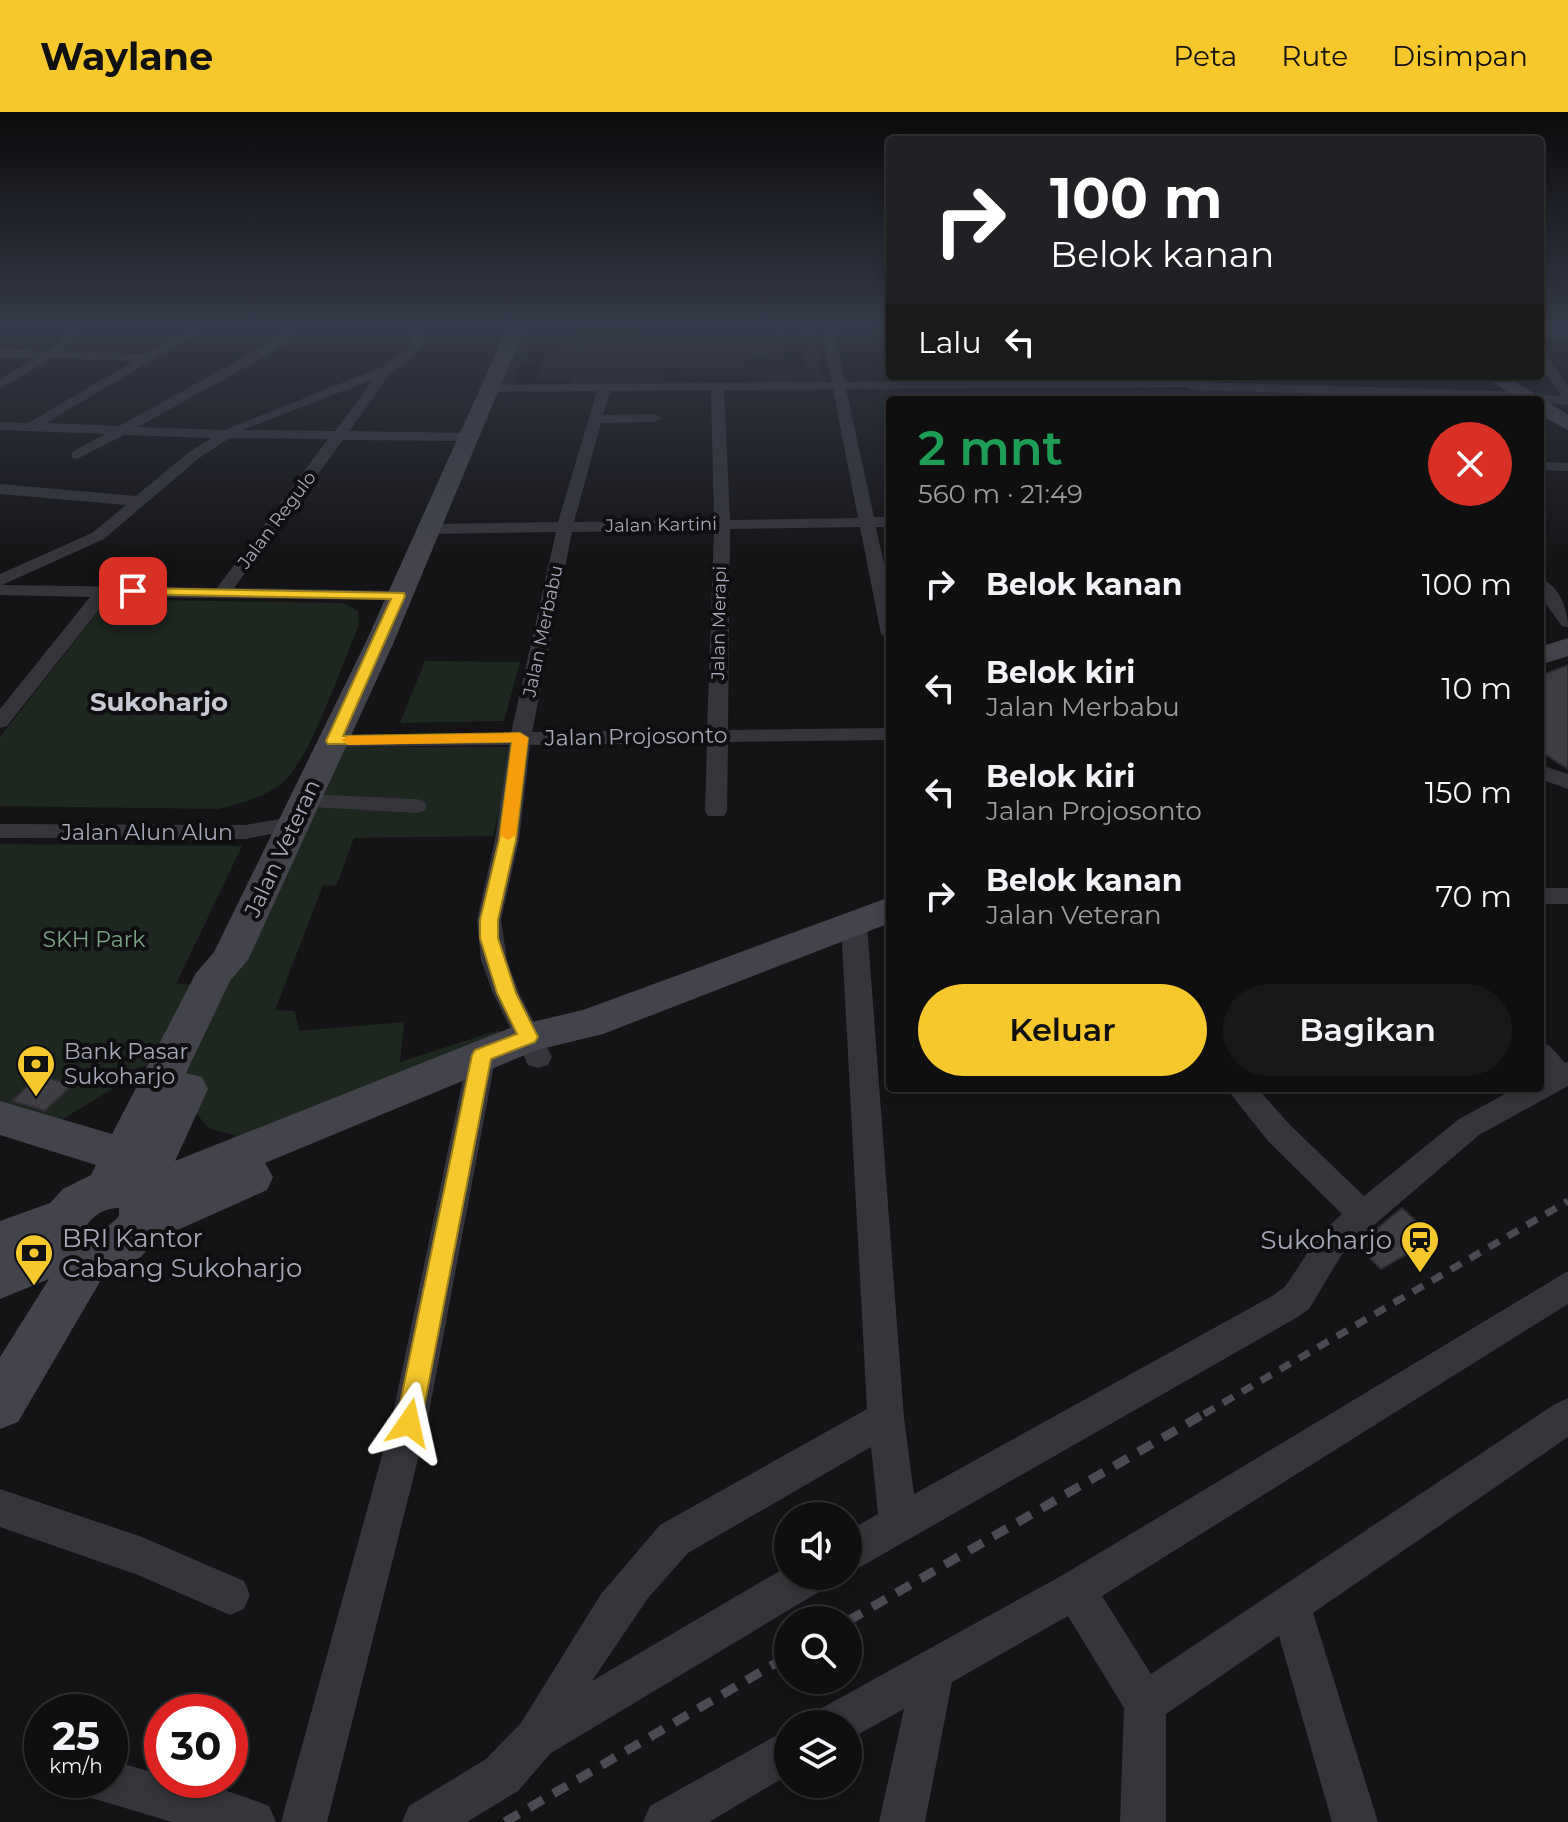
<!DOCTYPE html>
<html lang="id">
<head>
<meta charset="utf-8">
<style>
	:root { --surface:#0f0f10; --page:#181819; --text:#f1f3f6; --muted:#9b9c9f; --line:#2f2f30; --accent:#f6c82b }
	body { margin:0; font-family:Montserrat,sans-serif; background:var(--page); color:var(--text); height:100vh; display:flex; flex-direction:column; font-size:30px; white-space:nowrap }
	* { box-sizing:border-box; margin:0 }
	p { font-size:26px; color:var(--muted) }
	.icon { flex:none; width:44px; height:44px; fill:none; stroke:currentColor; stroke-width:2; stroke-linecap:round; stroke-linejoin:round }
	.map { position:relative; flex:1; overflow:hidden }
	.side { position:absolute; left:886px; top:284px; width:658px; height:696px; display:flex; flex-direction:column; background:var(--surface); border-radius:8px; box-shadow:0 4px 12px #0003,0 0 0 2px var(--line) }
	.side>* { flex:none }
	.top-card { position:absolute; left:886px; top:24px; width:658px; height:244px; border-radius:8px; box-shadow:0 4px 12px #0003,0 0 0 2px var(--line); background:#202124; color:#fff; overflow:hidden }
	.fabs { position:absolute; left:774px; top:1390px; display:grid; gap:16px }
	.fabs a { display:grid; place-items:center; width:88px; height:88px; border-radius:50%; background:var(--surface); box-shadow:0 4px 12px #0003,0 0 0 2px var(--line); font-size:40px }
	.speed { position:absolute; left:24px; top:1582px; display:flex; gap:16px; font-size:40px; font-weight:700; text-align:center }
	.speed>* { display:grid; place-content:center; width:104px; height:104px; border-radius:50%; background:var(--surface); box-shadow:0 4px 12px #0003,0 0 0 2px var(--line); line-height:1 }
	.speed small { font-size:20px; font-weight:400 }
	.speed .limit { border:12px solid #d22; background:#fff; color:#111 }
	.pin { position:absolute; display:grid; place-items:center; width:68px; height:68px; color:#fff; margin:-34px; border-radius:16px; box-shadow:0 4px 12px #0006 }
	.me { position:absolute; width:88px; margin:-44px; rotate:11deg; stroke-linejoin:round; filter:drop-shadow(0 0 6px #0008) }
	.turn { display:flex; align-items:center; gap:28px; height:168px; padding:0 32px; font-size:36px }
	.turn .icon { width:104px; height:104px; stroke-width:2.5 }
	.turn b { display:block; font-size:56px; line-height:68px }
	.then { display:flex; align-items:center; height:76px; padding:0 32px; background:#0003; gap:16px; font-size:30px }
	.round { display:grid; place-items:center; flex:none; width:84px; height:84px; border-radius:42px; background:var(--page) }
	.headline { display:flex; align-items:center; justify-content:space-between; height:136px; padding:0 32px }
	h1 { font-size:48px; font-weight:600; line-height:60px; color:#1e9e55 }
	.primary-button { display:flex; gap:16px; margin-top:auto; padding:16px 32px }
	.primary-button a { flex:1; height:92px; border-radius:48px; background:var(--accent); color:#111; font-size:32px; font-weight:600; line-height:92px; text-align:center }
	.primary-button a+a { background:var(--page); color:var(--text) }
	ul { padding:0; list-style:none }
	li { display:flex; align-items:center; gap:24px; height:104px; padding:0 32px }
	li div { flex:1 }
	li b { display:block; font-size:30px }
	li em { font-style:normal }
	header { display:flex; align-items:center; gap:48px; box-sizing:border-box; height:112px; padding:0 40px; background:var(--accent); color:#111 }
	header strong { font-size:38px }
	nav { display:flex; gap:44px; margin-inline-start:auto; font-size:28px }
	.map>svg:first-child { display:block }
</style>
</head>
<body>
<header>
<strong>Waylane</strong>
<nav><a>Peta</a><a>Rute</a><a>Disimpan</a></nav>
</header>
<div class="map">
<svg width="1568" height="1710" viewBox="0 0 1568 1710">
	<rect width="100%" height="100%" fill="#141416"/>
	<path fill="#202023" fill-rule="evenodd" d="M 523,210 L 782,210 L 783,219 L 804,219 L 804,210 L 819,210 L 820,219 L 815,220 L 825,273 L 497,275 ZM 779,212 L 779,219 L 578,220 L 581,213 ZM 530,229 L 592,228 L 592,229 L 591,233 L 547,234 L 543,248 L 524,249 ZM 784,233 L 803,233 L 806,260 L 786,261 L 785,251 L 771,251 L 771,258 L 750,258 L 750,242 L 770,242 L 771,248 L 785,248 ZM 541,250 L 536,266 L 571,265 L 570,272 L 514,273 L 521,251 ZM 666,255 L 681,255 L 681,264 L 757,263 L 758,269 L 664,270 Z"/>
	<g fill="#1e2620">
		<path d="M 151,488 L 343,491 L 358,499 L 359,513 C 343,549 309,652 280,673 C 262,685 238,693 217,697 L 0,694 L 0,625 L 100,497 L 122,490 Z"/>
		<polygon points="425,549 520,550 504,609 400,611"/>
		<polygon points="337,635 514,635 493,724 354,726 336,774 323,773 275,898 295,899 299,919 404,910 400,950 499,918 511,939 250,1027 210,1017 171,973"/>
		<polygon points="0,732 242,734 176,872 202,873 162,952 138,955 133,964 58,1010 0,998"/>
	</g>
	<g fill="#3e3e43" stroke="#2e2e32" stroke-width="2">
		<polygon points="1568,553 1568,657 1540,639 1540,564"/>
		<polygon points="39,963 72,973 45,999 12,989"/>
		<polygon points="1402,1096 1434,1126 1381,1157 1357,1133"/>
	</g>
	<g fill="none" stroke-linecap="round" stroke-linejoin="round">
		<g fill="#35353b" fill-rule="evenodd">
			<path d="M 79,210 L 92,210 L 61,239 L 146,242 L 201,210 L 216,210 L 46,311 L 119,314 L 268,232 L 295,210 L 308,210 L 276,238 L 138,315 L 225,318 L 384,254 L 409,236 L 411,231 L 404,210 L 416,210 L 423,231 L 418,241 L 392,260 L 349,319 L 469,321 L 476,325 L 469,329 L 343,328 L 234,476 L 399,479 L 405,480 L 408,484 L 405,488 L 109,485 L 7,614 L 0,616 L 0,597 L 90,485 L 0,483 L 0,462 L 92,421 L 126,393 L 0,382 L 0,372 L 136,384 L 189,340 L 212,326 L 124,323 L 77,347 L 72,346 L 72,340 L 105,322 L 0,318 L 0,310 L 28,311 L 134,249 L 52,246 L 0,277 L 0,267 L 35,246 L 0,245 L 0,237 L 47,239 ZM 374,267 L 335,319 L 243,318 L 245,317 ZM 230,326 L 328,327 L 217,476 L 2,473 L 104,427 L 199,346 Z"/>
			<path d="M 820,210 L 832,210 L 845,270 L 1191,267 L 1197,270 L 1495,279 L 1561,284 L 1540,252 L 1540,238 L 1544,239 L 1568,275 L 1568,293 L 1540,291 L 1540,288 L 1193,278 L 1187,275 L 846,277 L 874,405 L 890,405 L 890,415 L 876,415 L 890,479 L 890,528 L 881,522 L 860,415 L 730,417 L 728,618 L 890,616 L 890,628 L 728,630 L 727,699 L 724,704 L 708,704 L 705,699 L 707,631 L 530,633 L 519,728 L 501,808 L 507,848 L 519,881 L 552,945 L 548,953 L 538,956 L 528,953 L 493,881 L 481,848 L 477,808 L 495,728 L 509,633 L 334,635 L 324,629 L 334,623 L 511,621 L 556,420 L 431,422 L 423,417 L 431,412 L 558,410 L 597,279 L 491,280 L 486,279 L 486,273 L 832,270 ZM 833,277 L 858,406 L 730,408 L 724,278 ZM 711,278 L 714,408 L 574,410 L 601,311 L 655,310 L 662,306 L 655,302 L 603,303 L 610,279 ZM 714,418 L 707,618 L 532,620 L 572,420 Z"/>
			<polygon points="1540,219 1568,221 1568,229 1540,227"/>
			<polygon points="1540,350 1568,351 1568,359 1540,358"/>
			<path d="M 1540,467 C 1559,472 1568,498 1568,515 L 1562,514 L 1540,484 Z"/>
			<polygon points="1540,653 1568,662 1568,677 1540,667"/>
			<polygon points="303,682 416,687 424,689 427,694 424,699 416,701 295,694 292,689"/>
			<polygon points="292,705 300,707 303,712 300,717 245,727 0,726 0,712 245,713"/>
			<rect x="1540" y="776" width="28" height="16"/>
			<polygon points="854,803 863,806 867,812 904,1306 914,1382 1272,1184 1285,1175 1320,1122 1342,1102 1268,1029 1226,976 1257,976 1290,1013 1364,1084 1459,1007 1516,976 1540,976 1540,930 1550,934 1565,951 1568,950 1568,974 1479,1023 1374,1113 1342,1142 1309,1197 1296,1206 862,1454 848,1460 848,1419 878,1402 871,1335 688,1441 648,1486 592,1569 788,1454 788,1464 828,1464 822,1478 551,1641 518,1679 467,1710 402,1710 409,1694 486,1647 521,1611 601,1482 660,1413 867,1297 841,812 845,806"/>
			<polygon points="482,932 492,935 496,943 427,1311 327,1710 281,1710 391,1311 468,943 472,935"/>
			<polygon points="1568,1159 1568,1192 1102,1484 1151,1562 1555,1292 1568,1286 1568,1325 1313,1501 1378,1710 1332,1710 1279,1524 1166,1602 1166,1710 1120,1710 1124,1596 1068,1504 952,1570 925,1710 879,1710 904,1597 848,1628 848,1612 814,1612 820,1597 1061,1464"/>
			<polygon points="0,1377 142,1425 244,1469 250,1483 244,1497 230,1503 138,1463 0,1415"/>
			<polygon points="788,1617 788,1663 709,1710 643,1710 650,1694"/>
			<path d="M 110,1648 L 162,1663 L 162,1668 C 197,1668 236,1681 269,1694 L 276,1710 L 172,1710 L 85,1684 L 79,1668 L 110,1668 Z"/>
		</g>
		<g fill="#43444b" fill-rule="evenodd">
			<path d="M 510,210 L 527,210 L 393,532 L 248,848 L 230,869 L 186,961 L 202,965 L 208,977 L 175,1049 L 515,914 L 583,898 L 890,785 L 890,811 L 603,922 L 537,938 L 265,1051 L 273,1065 L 267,1078 L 155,1128 L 141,1145 L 105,1161 L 18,1310 L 0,1317 L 0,1245 L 49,1167 L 0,1187 L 0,1109 L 50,1091 L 63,1077 L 91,1063 L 96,1053 L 0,1023 L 0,989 L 112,1022 L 196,861 L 214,840 L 365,532 ZM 119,1096 L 119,1104 C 108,1115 99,1123 83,1123 C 87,1106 103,1096 119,1096 Z"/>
			<polygon points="1485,264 1507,264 1568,303 1568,318 1540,303 1540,288 1518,288"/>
			<polygon points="1568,526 1568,544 1540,553 1540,535"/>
		</g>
		<polyline stroke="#4a4b52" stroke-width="7" stroke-dasharray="12 10" stroke-linecap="butt" points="1204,1302 1568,1089"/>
		<g stroke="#4a4b52" stroke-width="9" stroke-dasharray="16 12" stroke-linecap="butt">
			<polyline points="848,1509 1207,1300"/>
			<polyline points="505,1710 788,1544"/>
		</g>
	</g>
	<linearGradient id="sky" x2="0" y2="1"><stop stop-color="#0b0b0c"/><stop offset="0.47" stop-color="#343a47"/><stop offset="1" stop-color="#343a47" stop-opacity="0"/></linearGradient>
	<rect width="1568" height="450" fill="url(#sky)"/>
	<polygon fill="#f6c82b" stroke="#a0821c" stroke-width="2" points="133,476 404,481 405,484 343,624 520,621 528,626 516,728 498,808 498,826 516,881 538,925 535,930 491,947 421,1311 418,1320 409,1324 400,1320 396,1311 472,943 475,938 517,922 497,881 480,826 480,808 499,728 512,630 328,632 326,629 391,487 129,482 129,477"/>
	<polygon fill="#f59e0b" points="520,621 528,626 516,723 508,728 500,723 512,630 348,633 341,628 348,624"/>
	<defs>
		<symbol id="bank-pin" viewBox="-11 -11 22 30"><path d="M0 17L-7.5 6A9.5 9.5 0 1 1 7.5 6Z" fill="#f6c82b" stroke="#0f0f11"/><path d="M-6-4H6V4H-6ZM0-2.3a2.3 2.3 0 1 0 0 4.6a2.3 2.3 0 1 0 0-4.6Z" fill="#111"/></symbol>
		<symbol id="station-pin" viewBox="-11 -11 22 30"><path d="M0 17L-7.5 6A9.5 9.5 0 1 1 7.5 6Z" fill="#f6c82b" stroke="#0f0f11"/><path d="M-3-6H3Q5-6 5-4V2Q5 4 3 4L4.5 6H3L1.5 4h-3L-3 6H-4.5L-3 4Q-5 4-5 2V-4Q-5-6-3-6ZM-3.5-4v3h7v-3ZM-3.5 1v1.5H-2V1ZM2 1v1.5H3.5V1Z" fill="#111"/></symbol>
	</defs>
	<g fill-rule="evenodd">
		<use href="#bank-pin" x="14" y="930" width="44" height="60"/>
		<use href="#station-pin" x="1398" y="1106" width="44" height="60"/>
		<use href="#bank-pin" x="12" y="1119" width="44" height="60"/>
	</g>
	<g text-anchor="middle" stroke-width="8" stroke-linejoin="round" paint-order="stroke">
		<g font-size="18" fill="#a5a8b6" stroke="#0f0f11">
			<text transform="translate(277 408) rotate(-53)" y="6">Jalan Regulo</text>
			<text transform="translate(661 413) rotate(-1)" y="6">Jalan Kartini</text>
			<text transform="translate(719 511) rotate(-89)" y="6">Jalan Merapi</text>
			<text transform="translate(543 519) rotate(-78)" y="6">Jalan Merbabu</text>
		</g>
		<g font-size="22" fill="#a5a8b6" stroke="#0f0f11">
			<text transform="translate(636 624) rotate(-1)" y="8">Jalan Projosonto</text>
			<text x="147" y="728">Jalan Alun Alun</text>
			<text transform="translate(282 736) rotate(-65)" y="8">Jalan Veteran</text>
		</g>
		<g font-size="22" fill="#7ba282" stroke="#0f0f11">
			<text x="94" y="835">SKH Park</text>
		</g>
		<g font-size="22" fill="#a5a8b6" stroke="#0f0f11" text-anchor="start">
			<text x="64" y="947">Bank Pasar<tspan x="64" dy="25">Sukoharjo</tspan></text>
		</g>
		<g font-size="26" font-weight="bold" fill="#c6c8d2" stroke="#0f0f11">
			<text x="159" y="599">Sukoharjo</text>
		</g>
		<g font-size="26" fill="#a5a8b6" stroke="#0f0f11" text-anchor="start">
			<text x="62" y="1135">BRI Kantor<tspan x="62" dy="30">Cabang Sukoharjo</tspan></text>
			<text x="1392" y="1137" text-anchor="end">Sukoharjo</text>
		</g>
	</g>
</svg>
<div class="fabs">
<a><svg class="icon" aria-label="sound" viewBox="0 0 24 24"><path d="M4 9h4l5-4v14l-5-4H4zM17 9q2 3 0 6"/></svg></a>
<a><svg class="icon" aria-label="search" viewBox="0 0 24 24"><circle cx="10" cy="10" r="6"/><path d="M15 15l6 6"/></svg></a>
<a><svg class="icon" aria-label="layers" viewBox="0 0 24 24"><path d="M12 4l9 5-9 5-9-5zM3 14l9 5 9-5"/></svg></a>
</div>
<div class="speed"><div>25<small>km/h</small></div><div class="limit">30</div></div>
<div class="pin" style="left:133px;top:479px;background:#d93025"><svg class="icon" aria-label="arrive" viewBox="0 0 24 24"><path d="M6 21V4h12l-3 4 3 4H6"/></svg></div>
<svg class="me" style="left:409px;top:1311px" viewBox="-20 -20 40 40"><path d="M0-17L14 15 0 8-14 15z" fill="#f6c82b" stroke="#fff" stroke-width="4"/></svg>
<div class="top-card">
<div class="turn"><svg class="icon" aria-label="right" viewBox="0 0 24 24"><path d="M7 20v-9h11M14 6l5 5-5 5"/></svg><div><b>100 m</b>Belok kanan</div></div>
<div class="then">Lalu<svg class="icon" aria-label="left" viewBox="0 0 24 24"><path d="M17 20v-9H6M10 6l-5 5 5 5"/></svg></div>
</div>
<section class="side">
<div class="headline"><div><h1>2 mnt</h1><p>560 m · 21:49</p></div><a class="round" style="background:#d93025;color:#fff"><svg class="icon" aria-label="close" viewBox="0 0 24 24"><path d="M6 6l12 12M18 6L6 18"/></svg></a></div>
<ul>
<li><svg class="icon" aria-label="right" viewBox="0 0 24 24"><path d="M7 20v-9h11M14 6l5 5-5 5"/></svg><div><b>Belok kanan</b></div><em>100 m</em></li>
<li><svg class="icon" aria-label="left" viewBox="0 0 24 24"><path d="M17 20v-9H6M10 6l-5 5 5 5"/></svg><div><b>Belok kiri</b><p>Jalan Merbabu</p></div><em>10 m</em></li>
<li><svg class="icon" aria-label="left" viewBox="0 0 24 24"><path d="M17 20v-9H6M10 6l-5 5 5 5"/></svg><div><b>Belok kiri</b><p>Jalan Projosonto</p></div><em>150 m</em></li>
<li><svg class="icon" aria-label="right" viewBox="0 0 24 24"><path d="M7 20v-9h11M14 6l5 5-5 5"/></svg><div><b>Belok kanan</b><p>Jalan Veteran</p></div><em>70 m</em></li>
</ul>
<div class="primary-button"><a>Keluar</a><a>Bagikan</a></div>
</section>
</div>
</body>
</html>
